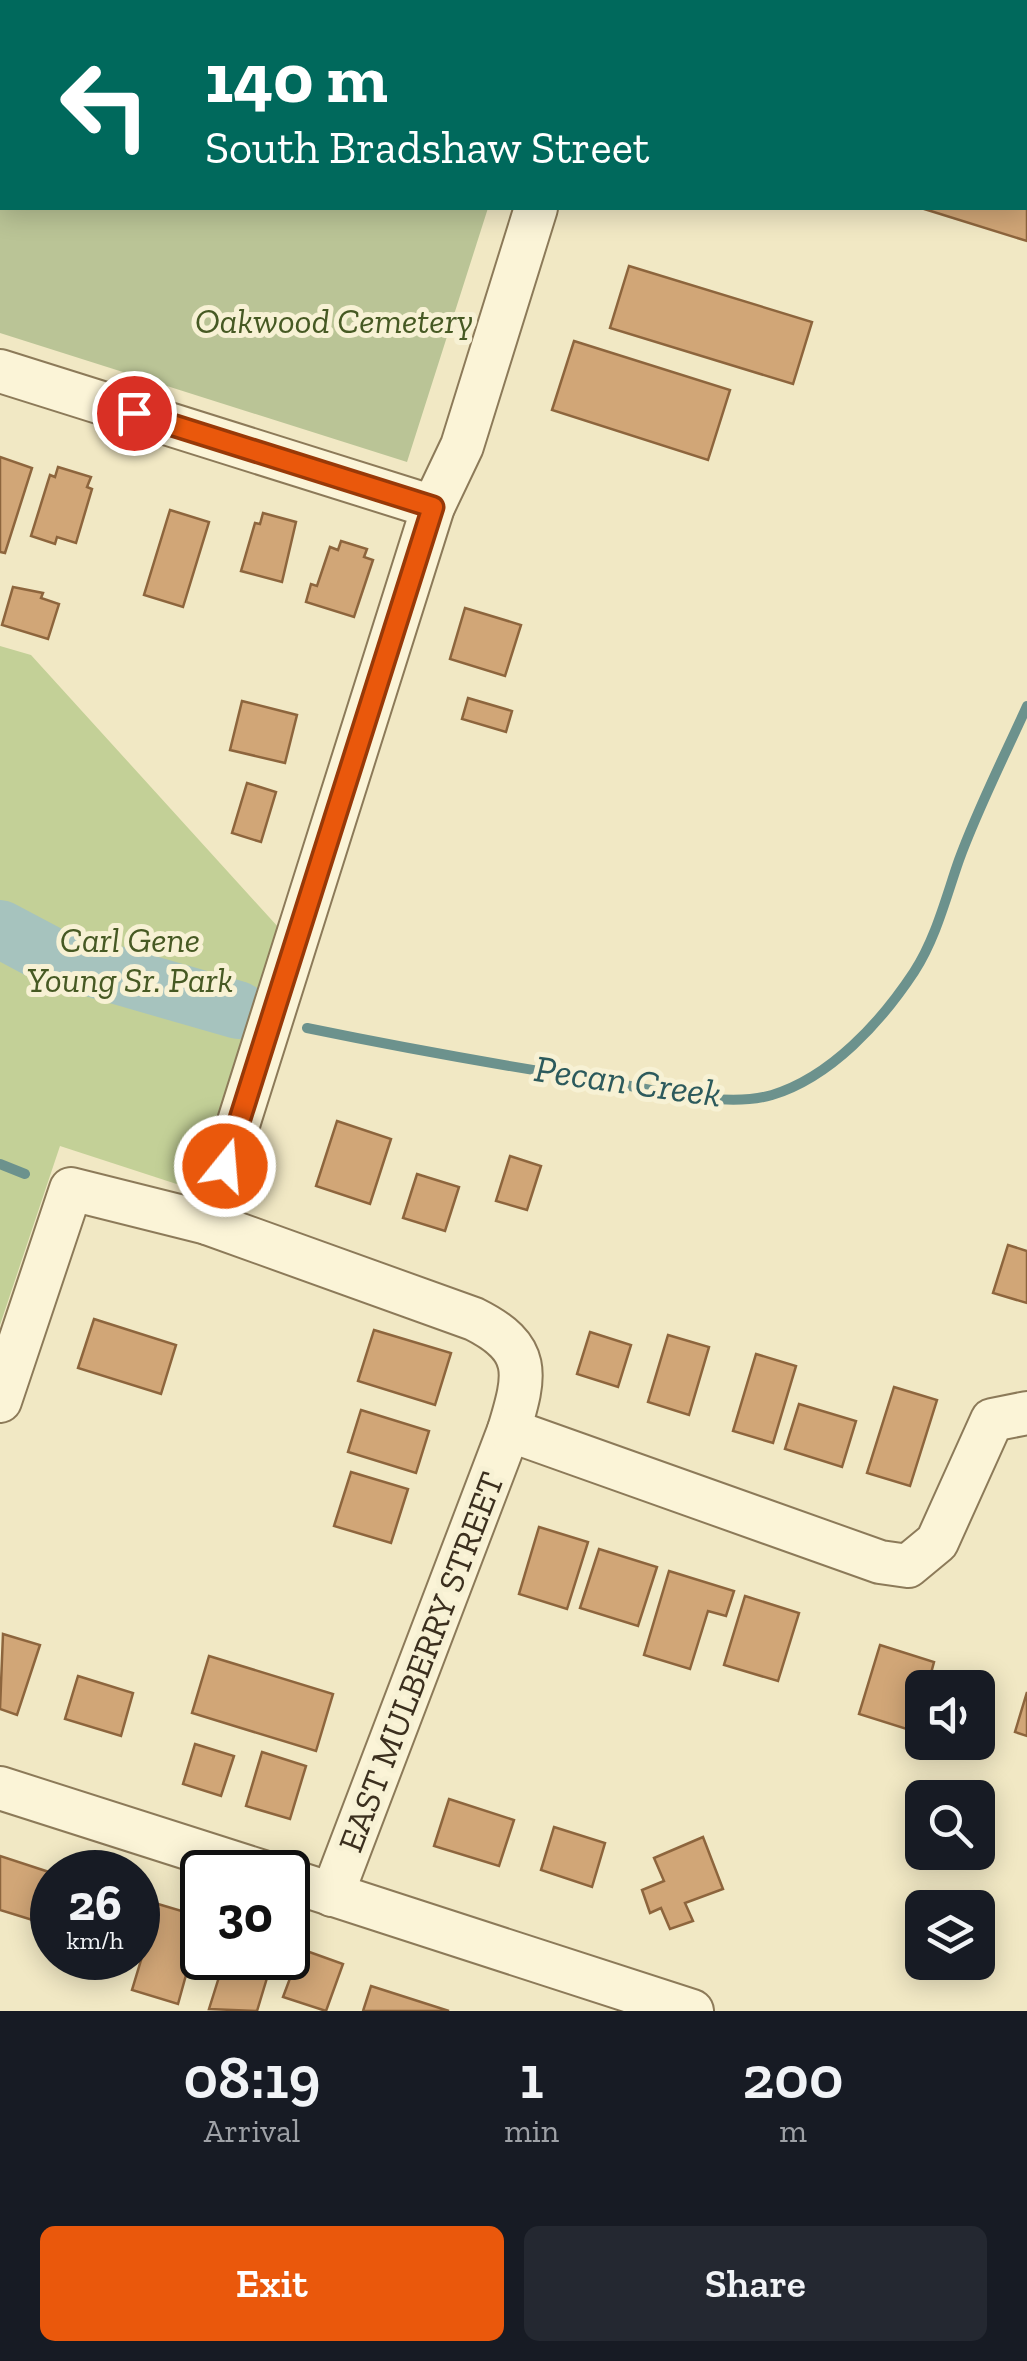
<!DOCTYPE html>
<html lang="en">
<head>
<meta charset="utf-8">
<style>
	:root { --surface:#171b24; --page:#242831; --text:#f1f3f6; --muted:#9ea1a6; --accent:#ea580c }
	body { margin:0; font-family:"Zilla Slab",serif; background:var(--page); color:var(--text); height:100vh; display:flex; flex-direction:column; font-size:38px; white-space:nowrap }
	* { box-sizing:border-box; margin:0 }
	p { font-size:32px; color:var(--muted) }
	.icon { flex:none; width:55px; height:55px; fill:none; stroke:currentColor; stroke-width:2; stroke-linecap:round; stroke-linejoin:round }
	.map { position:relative; height:2011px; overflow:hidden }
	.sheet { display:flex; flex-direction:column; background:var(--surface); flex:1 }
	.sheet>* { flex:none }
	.hud { position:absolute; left:0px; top:0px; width:1028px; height:210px; box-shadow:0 5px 25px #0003; background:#00695c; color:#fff; overflow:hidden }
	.controls { position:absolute; left:905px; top:1670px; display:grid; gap:20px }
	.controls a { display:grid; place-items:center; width:90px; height:90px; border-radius:15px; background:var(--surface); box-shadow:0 5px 25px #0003; font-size:50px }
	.speed { position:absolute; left:30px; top:1850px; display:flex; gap:20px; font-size:50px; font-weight:700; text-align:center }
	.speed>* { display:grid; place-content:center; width:130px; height:130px; border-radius:50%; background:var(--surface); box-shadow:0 5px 25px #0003; line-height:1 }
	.speed small { font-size:25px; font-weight:400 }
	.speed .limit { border:5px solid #111; border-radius:15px; background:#fff; color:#111 }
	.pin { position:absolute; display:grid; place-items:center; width:85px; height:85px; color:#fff; margin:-42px; border:5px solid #fff; border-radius:50%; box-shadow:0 2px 10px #0007 }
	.me { position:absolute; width:110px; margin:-55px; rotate:17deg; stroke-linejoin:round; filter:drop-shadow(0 0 8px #0008) }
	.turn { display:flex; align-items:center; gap:35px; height:210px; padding:0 40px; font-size:45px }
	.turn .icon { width:130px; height:130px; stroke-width:2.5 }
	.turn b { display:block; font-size:70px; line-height:85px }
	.eta { display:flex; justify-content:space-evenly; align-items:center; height:170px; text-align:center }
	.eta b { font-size:60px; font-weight:600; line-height:70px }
	.primary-button { display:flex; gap:20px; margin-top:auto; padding:20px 40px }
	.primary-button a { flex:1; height:115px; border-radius:15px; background:var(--accent); color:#fff; font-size:40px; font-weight:600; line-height:115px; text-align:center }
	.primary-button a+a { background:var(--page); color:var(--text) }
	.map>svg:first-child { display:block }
</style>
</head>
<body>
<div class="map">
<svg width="1027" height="2011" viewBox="0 0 1027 2011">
	<rect width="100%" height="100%" fill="#f1e8c4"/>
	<polygon fill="#c3d097" points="0,646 31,655 279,928 195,1190 60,1146 0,1325"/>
	<polygon fill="#bac496" points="0,0 553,0 2,2 2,208 488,208 407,462 0,333"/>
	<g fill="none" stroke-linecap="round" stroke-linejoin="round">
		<g stroke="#6c928d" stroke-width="10">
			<path d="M 307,1028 C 409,1049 511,1067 614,1083 C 660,1091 728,1108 772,1095 C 831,1077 881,1022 914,972 C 936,938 946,897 959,860 C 978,808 1004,757 1027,706"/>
			<polyline points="0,1164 25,1174"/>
		</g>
		<polyline stroke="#a6c3be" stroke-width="58" points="0,929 51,956 238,1010"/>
	</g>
	<g fill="#d1a677" stroke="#8d653d" stroke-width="2.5">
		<polygon points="686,0 1027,0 1027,241 921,208 1025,208 1025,2 686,2"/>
		<polygon points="629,266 812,322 793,384 610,328"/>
		<polygon points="574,341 730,390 708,460 552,410"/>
		<polygon points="0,457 32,468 5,553 0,552"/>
		<polygon points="58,467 91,477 87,487 92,489 76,543 57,537 55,544 31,536 50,475 55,477"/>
		<polygon points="170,510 209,522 183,607 144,595"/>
		<polygon points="263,513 296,522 282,582 241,571 255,523 260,524"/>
		<polygon points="341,541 367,549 364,557 373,560 354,617 306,602 311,584 317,586 330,547 338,550"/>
		<polygon points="13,587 43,593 41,598 59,604 48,639 2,625"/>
		<polygon points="465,608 521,625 505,676 450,659"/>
		<polygon points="468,698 512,711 506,732 462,719"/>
		<polygon points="242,701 297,715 285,763 230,750"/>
		<polygon points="247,783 276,792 261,842 232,833"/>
		<polygon points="337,1121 391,1139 370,1204 316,1186"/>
		<polygon points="510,1156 541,1166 527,1210 496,1201"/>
		<polygon points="417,1174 459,1187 445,1231 403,1218"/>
		<polygon points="1008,1245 1027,1251 1027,1303 993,1293"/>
		<polygon points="94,1319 176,1345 161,1394 78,1368"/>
		<polygon points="374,1330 451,1353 435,1405 358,1381"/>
		<polygon points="590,1332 631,1345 618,1387 577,1374"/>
		<polygon points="668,1335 709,1347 689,1415 648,1402"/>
		<polygon points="756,1354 796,1366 773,1443 733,1431"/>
		<polygon points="894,1387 937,1400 910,1486 867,1473"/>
		<polygon points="799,1404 856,1421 842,1467 785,1449"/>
		<polygon points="361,1410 429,1431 416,1473 348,1452"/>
		<polygon points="351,1472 408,1489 391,1543 334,1526"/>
		<polygon points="539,1527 588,1542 567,1609 519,1594"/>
		<polygon points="599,1549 657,1567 638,1626 580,1608"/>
		<polygon points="669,1571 734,1591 726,1616 708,1611 690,1669 644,1655"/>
		<polygon points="745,1596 799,1613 778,1681 724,1665"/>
		<polygon points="3,1634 40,1645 17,1715 0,1709"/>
		<polygon points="880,1645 934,1662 927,1688 922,1688 922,1701 913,1731 859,1714"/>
		<polygon points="209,1656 333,1694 316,1751 192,1713"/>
		<polygon points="78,1676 133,1693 121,1736 65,1719"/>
		<polygon points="1027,1692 1027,1736 1015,1732"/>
		<polygon points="195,1744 234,1756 221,1796 183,1784"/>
		<polygon points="262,1752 306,1766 290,1819 246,1806"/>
		<polygon points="449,1799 514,1820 499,1866 434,1846"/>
		<polygon points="554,1827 605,1843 592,1887 541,1870"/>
		<polygon points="703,1837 723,1889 685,1903 693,1921 670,1929 661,1908 650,1913 642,1890 664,1881 654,1858"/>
		<polygon points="0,1856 52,1873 52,1926 0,1910"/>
		<polygon points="158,1904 202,1917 178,2004 132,1990"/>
		<polygon points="301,1949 343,1964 326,2011 283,1997"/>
		<polygon points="225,1958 273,1958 257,2011 209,2009"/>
		<polygon points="371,1986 449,2011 363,2011"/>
	</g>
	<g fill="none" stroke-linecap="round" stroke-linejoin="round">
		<defs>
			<g id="minor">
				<polyline points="120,2 121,0"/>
				<polyline points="328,2 329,0"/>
				<polyline points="599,2 599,0"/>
				<polyline points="0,113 2,113"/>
				<polyline points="0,371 433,507"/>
				<polyline points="207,1223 433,507 462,446 536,208"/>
				<path d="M 0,1401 L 71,1189 L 207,1223 L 474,1319 C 532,1348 526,1374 509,1430 L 332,1895"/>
				<polyline points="509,1430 880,1562 908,1566 937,1542 992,1420 1027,1413"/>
				<polyline points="0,1788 263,1872"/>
				<polyline points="288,1880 692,2011"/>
			</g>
		</defs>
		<use href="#minor" stroke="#8c7a59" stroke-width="46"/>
		<use href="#minor" stroke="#fbf4d7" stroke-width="42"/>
	</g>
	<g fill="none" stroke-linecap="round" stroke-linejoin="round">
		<defs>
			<polyline id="route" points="134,413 433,507 225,1166"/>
		</defs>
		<use href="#route" stroke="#983908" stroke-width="25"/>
		<use href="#route" stroke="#ea580c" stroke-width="18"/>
	</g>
	<g text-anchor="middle" stroke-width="10" stroke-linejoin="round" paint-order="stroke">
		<g font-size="35" font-style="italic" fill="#465923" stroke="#f7f1d4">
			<text x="334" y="333">Oakwood Cemetery</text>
			<text x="130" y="952">Carl Gene<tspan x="130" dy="40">Young Sr. Park</tspan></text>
		</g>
		<g font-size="35" fill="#3b2f1e" stroke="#f7f1d4">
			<text transform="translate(421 1662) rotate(-69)" y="12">EAST MULBERRY STREET</text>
		</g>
		<g font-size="38" font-style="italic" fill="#2c5a5c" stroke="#f7f1d4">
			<text transform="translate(628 1081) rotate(8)" y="13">Pecan Creek</text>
		</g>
	</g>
</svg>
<div class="controls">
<a><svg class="icon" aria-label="sound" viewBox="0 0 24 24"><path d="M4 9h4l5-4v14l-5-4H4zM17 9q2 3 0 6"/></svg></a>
<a><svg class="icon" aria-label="search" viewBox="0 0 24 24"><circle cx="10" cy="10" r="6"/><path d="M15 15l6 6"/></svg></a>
<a><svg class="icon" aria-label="layers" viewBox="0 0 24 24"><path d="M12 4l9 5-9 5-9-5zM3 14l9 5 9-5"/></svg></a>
</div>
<div class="speed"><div>26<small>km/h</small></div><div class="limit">30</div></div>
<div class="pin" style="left:134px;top:413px;background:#d93025"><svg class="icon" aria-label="arrive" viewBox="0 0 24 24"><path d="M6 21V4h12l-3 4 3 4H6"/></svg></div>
<svg class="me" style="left:225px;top:1166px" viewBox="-20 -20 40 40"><circle r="17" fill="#ea580c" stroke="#fff" stroke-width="3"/><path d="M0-11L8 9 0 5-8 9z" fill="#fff"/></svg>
<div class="hud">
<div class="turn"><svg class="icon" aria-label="left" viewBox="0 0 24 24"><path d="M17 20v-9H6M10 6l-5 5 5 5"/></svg><div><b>140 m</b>South Bradshaw Street</div></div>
</div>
</div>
<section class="sheet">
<div class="eta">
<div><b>08:19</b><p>Arrival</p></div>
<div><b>1</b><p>min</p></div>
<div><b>200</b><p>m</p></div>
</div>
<div class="primary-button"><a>Exit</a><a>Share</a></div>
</section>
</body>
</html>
